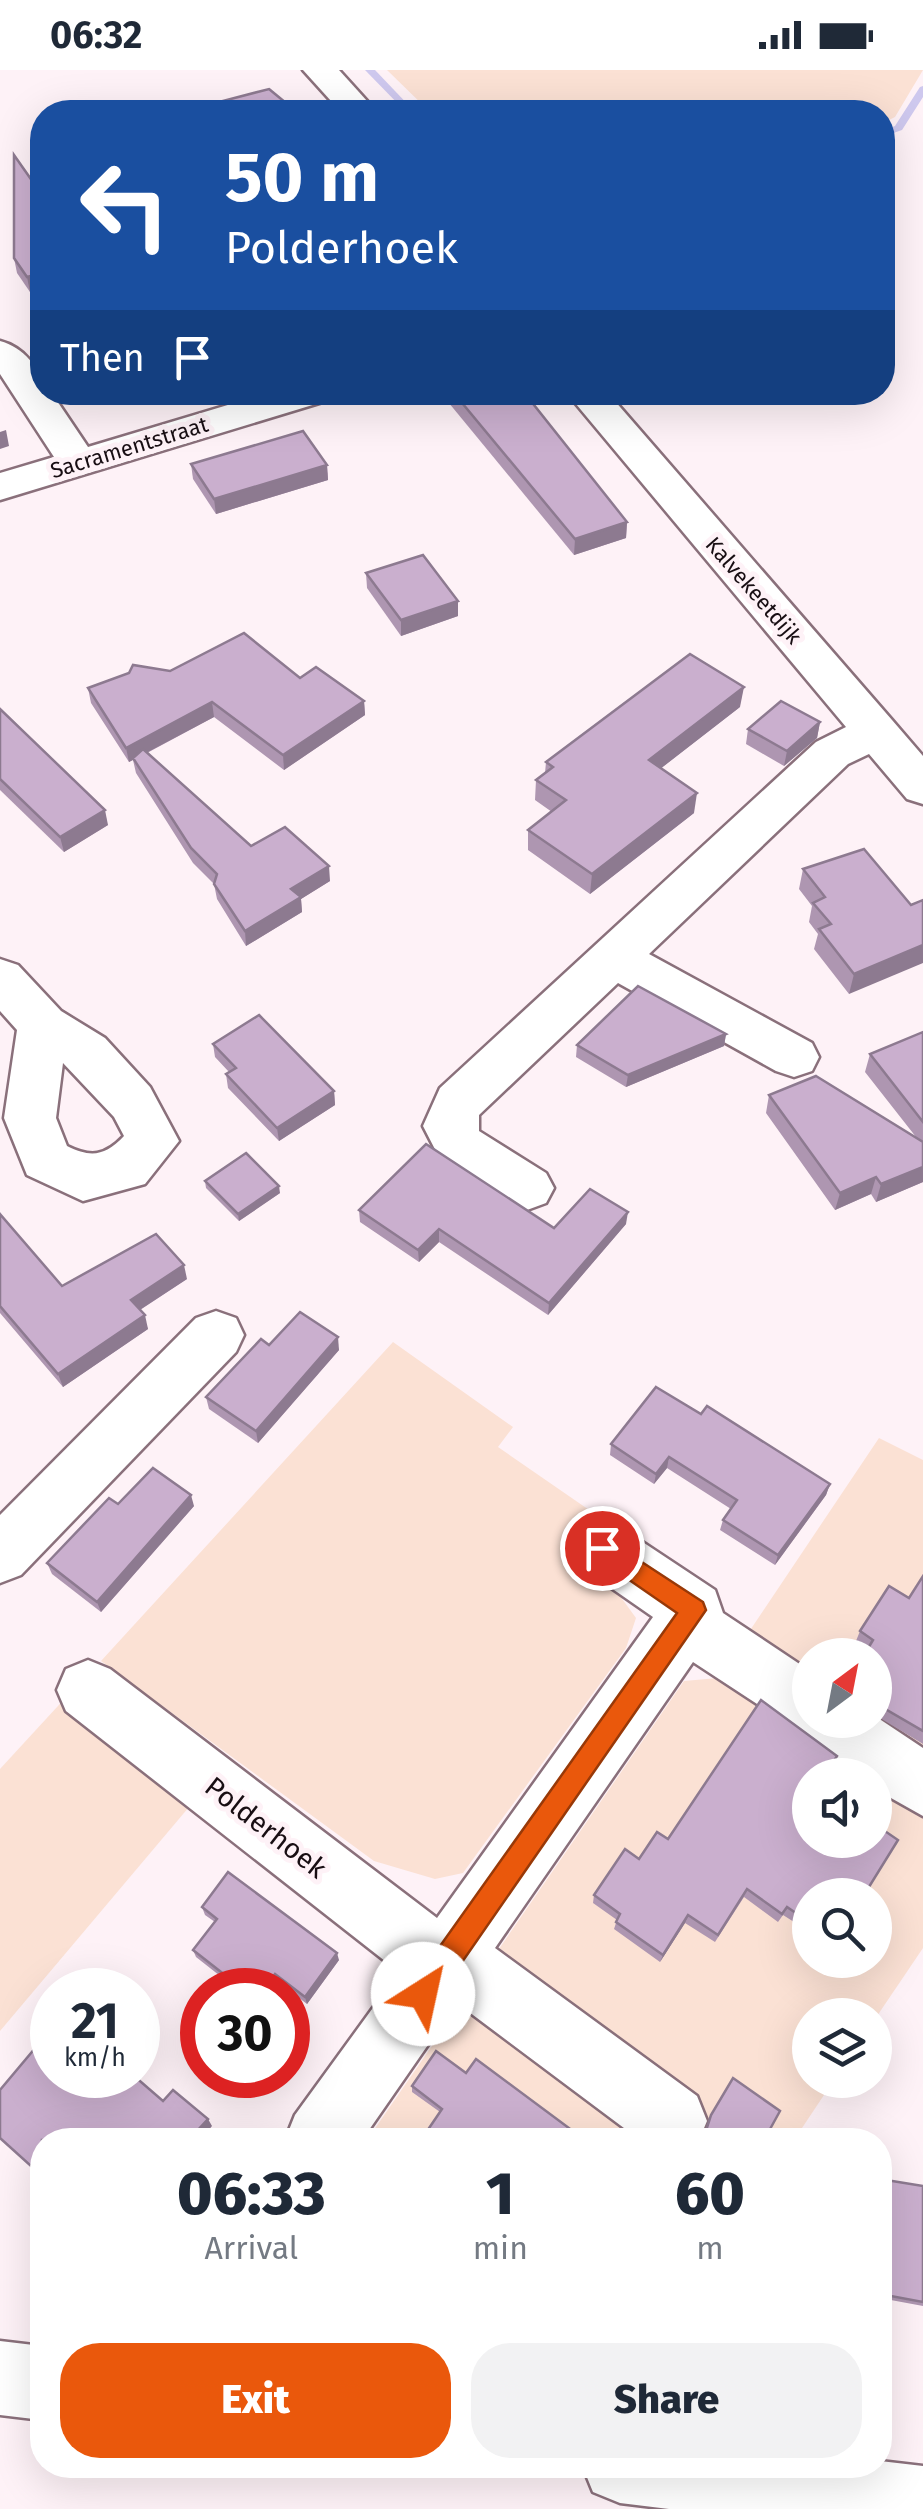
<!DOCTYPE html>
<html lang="en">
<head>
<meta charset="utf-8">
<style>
	:root { --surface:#fff; --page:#f2f2f3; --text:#1f2937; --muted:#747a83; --accent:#ea580c }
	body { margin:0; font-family:"Fira Sans",sans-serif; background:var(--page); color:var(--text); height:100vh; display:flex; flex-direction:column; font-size:38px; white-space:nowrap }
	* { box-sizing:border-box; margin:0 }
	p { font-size:32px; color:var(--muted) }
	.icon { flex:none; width:55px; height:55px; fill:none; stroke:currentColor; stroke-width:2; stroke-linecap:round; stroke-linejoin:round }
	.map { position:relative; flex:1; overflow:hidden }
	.side { position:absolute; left:30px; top:2058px; width:862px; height:350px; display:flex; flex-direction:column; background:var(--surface); border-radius:40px; box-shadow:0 10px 40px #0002 }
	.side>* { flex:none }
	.banner { position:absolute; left:30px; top:30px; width:865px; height:305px; border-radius:40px; box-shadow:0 10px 40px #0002; background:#1a4fa0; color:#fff; overflow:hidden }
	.needle { width:65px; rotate:32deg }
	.tools { position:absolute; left:792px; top:1568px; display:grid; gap:20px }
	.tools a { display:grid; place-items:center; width:100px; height:100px; border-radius:50%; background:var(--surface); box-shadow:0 10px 40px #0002; font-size:50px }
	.speed { position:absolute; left:30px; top:1898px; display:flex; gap:20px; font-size:50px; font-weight:700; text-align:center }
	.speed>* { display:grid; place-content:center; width:130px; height:130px; border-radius:50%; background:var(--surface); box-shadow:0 10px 40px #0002; line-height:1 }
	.speed small { font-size:25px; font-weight:400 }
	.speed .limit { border:15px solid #d22; background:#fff; color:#111 }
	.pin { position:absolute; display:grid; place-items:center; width:85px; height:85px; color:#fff; margin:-42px; border:5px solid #fff; border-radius:50%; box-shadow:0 2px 10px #0007 }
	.me { position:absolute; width:110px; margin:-55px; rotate:35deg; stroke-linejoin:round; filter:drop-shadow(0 0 8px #0008) }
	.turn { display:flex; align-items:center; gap:35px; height:210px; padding:0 30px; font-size:45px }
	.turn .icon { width:130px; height:130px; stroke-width:2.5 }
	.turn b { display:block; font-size:70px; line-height:85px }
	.then { display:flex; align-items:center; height:95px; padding:0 30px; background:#0003; gap:20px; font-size:38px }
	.eta { display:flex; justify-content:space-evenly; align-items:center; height:170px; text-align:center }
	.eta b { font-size:60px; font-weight:800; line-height:70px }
	.action { display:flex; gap:20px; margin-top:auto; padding:20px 30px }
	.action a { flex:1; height:115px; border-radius:40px; background:var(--accent); color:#fff; font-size:40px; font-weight:800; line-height:115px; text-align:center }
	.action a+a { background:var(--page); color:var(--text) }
	.status { display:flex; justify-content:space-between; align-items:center; height:70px; padding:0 50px; background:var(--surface); direction:ltr }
	.status svg { height:28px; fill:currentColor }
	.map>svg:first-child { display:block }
</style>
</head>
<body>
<div class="status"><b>06:32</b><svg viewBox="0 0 49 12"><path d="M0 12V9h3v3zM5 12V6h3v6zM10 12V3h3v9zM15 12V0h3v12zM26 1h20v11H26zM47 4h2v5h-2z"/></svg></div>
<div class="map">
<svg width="923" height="2439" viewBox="0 0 923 2439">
	<rect width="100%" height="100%" fill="#fef2f7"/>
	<g fill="#fbe1d4" fill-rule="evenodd">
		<polygon points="387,0 923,0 895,47 883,53 882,42 430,42"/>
		<polygon points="393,1272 513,1357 498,1377 608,1453 582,1491 612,1515 636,1548 626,1578 463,1803 435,1809 374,1791 101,1591"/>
		<path d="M 879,1368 L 923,1390 L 923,1878 L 875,1949 L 875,1945 L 810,1945 L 810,2010 L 834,2010 L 794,2070 L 367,2070 L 684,1611 L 718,1608 ZM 810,1585 L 875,1585 L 875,1650 L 810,1650 ZM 810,1705 L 875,1705 L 875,1770 L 810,1770 ZM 810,1825 L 875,1825 L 875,1890 L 810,1890 Z"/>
		<polygon points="69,1624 200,1724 0,1961 0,1699"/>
	</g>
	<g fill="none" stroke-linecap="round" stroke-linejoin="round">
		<g fill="#cec8ee" fill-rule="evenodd">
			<polygon points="365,0 375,0 415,42 406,42"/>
			<polygon points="923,16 923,27 902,60 882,67 882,61 895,56 920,17"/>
		</g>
		<defs>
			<g id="minor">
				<polygon points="303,0 339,0 377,42 341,42"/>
				<path d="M 0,271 C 23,277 42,298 42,322 L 51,322 L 88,377 L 271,322 L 334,322 L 329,330 L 0,430 L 0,403 L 54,387 L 0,304 Z"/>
				<polygon points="566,322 607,322 892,650 923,686 923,734 907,729 869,684 848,694 649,884 812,973 819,987 812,1001 794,1007 776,1001 618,913 479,1045 479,1061 546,1103 554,1118 546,1133 527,1140 508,1133 441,1091 423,1056 440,1018 816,672 846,657"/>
				<path d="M 0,889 L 18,895 L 61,941 L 105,968 L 150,1017 L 179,1071 L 145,1114 L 83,1131 L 27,1105 L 4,1048 L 17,960 L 0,941 ZM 63,993 L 114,1047 L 124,1066 C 105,1086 91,1088 67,1076 L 56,1048 Z"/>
				<polygon points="216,1241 236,1248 244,1265 236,1282 21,1505 0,1513 0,1445 196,1248"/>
				<polygon points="602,1451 623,1459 715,1520 723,1543 810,1601 810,1650 875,1650 875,1646 923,1678 923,1746 875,1719 875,1705 854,1705 806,1671 803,1664 693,1592 495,1878 697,2026 707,2051 699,2070 640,2070 457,1933 362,2070 285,2070 295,2045 399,1902 66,1641 57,1620 66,1599 88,1590 110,1599 437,1848 653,1547 581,1497 572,1478 581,1459"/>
				<polygon points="0,2271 42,2276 42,2350 0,2345"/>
				<polygon points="880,2391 923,2396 923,2439 669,2439 620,2433 593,2422 582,2395 880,2395"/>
			</g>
		</defs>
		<use href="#minor" stroke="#8a707b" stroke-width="5"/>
		<use href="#minor" fill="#fff" fill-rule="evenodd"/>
	</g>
	<g fill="#ae96b1">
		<polygon points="42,125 42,219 30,222 17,203 14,188"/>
		<polygon points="444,322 509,322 627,452 626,468 574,485 444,327"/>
		<polygon points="191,394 327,395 328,410 216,444 193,409"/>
		<polygon points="366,503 458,546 401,566 367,518"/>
		<polygon points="170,601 300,608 364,631 365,645 284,700 214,647 147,683 251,776 330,811 301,829 302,842 246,876 217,829 214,814 193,793 136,703 133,690 129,692 91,633 88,618"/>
		<polygon points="740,637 661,698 694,743 590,824 528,780 528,760 552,742 535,730 536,710 545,703 546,692"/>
		<polygon points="0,639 108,755 64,782 0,720"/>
		<polygon points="820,652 817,668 784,696 746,674 748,659"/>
		<polygon points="803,799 911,835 849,924 814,879 818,864 809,852 812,836 799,819"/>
		<polygon points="923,962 923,1112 876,1132 871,1124 835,1140 766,1043 769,1025 916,1067 865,1002 870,984"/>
		<polygon points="726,964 724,976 626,1017 576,987 577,975"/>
		<polygon points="213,974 334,1021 335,1035 279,1071 228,1018 226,1004 229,1002 215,987"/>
		<polygon points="205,1111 280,1123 239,1151 206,1118"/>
		<polygon points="359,1140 554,1158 626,1154 548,1245 439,1172 419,1192 360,1152"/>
		<polygon points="0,1144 62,1216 187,1209 140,1240 148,1259 63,1317 0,1243"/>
		<polygon points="269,1275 339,1280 258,1373 209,1339 206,1327"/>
		<polygon points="701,1344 830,1414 826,1425 775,1495 720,1460 723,1450 731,1439 667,1398 654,1414 610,1385 611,1374"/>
		<polygon points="118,1434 194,1436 101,1542 52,1504 47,1493"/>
		<polygon points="923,1506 923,1674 875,1645 875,1585 856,1571 860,1561 909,1528"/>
		<polygon points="833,1695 826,1705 810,1705 810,1843 802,1857 783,1845 778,1852 744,1827 715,1872 685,1853 660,1892 614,1859 617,1850 593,1833 594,1825 639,1789 668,1769"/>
		<polygon points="202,1837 339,1890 307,1934 277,1911 270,1920 238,1920 196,1887 193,1880 215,1852 205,1845"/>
		<polygon points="466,2003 585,2070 423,2070 423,2067 440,2042 412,2022 412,2016"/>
		<polygon points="880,2109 923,2116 923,2236 880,2228"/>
	</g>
	<g fill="#8d7a90">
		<polygon points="42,203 42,219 30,222 27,207"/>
		<polygon points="149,322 181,322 151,331"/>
		<polygon points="6,360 9,376 0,379 0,362"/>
		<polygon points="327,395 328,410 216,444 214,429"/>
		<polygon points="627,452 626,468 574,485 575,469"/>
		<polygon points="458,531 458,546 401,566 401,550"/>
		<polygon points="744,617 740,637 646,710 649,690"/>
		<polygon points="364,631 365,645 284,700 283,685"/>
		<polygon points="212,632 214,647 129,692 126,678"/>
		<polygon points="820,652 817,668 784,696 787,681"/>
		<polygon points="697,723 694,743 590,824 592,804"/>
		<polygon points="105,740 108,755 64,782 60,767"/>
		<polygon points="329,796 330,811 301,829 302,842 246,876 245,861 291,819"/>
		<polygon points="923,875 923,893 849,924 854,904"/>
		<polygon points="726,964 724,976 626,1017 628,1005"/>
		<polygon points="334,1021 335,1035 279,1071 277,1058"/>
		<polygon points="923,1097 923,1112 876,1132 881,1114"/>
		<polygon points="876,1107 871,1124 835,1140 840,1123"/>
		<polygon points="279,1116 280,1123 239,1151 238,1144"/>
		<polygon points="628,1142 626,1154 548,1245 549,1233"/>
		<polygon points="439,1159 439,1172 419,1192 418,1180"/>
		<polygon points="184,1195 187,1209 135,1243 131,1230"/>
		<polygon points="145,1245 148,1259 63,1317 58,1304"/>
		<polygon points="338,1267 339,1280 258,1373 256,1361"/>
		<polygon points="669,1387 667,1398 654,1414 656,1404"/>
		<polygon points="830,1414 826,1425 775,1495 778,1485"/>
		<polygon points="191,1425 194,1436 101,1542 97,1532"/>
		<polygon points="688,1845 685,1853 660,1892 663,1885"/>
		<polygon points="337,1883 339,1890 307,1934 305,1927"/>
		<polygon points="275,1904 277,1911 270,1920 263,1920"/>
		<polygon points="208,2049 212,2056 203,2067 205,2070 198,2070 197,2061"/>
	</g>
	<g fill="#caafce" stroke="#8d7a90" stroke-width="2.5">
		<polygon points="269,19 297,42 226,42 219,32"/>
		<polygon points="14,85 42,125 42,203 27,207 14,188"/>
		<polygon points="453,322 509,322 518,333 530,330 627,452 575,469"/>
		<polygon points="303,361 327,395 214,429 191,394"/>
		<polygon points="423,485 458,531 401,550 366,503"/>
		<polygon points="244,563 300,608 316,597 364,631 283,685 212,632 126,678 88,618 129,603 133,595 170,601"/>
		<polygon points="690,584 744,617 649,690 697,723 592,804 528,760 566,730 536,710 553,697 546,692"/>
		<polygon points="781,631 820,652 787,681 748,659"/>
		<polygon points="0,639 105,740 60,767 0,709"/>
		<polygon points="143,679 251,776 285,757 329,796 291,819 301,827 245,861 214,814 217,804 191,778 133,688"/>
		<polygon points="864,779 911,835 923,830 923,875 854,904 819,859 831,854 813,833 825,827 803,799"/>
		<polygon points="638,916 726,964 628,1005 577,975"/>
		<polygon points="259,945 334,1021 277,1058 226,1004 236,998 213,974"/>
		<polygon points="923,962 923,1052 870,984"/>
		<polygon points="816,1006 923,1072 923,1097 881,1114 876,1107 840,1123 769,1025"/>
		<polygon points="426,1074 554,1158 590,1119 628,1142 549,1233 439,1159 418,1180 359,1140"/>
		<polygon points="246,1083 279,1116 238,1144 205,1111"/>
		<polygon points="0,1144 62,1216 156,1164 184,1195 131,1230 145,1245 58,1304 0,1236"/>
		<polygon points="300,1242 338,1267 256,1361 206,1327 261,1269 269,1275"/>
		<polygon points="656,1317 701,1344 707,1336 830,1414 778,1485 723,1450 737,1430 669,1387 656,1404 611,1374"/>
		<polygon points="153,1398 191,1425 97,1532 47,1493 109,1428 118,1434"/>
		<polygon points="923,1506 923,1661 875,1633 875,1585 864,1585 873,1570 860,1561 889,1516 909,1528"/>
		<polygon points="761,1630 837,1686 825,1705 810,1705 810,1770 875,1770 875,1739 883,1744 876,1755 898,1770 864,1825 810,1825 810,1843 806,1850 787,1837 782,1844 747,1819 718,1865 688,1845 663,1885 616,1852 620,1844 594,1825 625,1779 639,1789 657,1762 668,1769"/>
		<polygon points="228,1802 337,1883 305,1927 275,1904 263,1920 244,1920 193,1880 217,1849 202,1837"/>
		<polygon points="52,1958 52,2005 133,2005 163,2031 173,2020 208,2049 197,2061 202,2066 198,2070 42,2070 42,2106 0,2068 0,2020"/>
		<polygon points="436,1981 466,2003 476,1989 585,2070 427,2070 423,2067 442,2039 412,2016"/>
		<polygon points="733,2008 780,2041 764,2070 703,2070 711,2045"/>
		<polygon points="633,2063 642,2069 662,2070 629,2070"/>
		<polygon points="880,2109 923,2116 923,2232 880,2224"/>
	</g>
	<polygon fill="#ea580c" stroke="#983908" stroke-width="2.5" points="602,1466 703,1532 706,1540 433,1934 423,1938 413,1934 409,1924 413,1914 677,1543 593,1485 589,1478"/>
	<g text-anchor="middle" stroke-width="10" stroke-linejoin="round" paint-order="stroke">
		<g font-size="22" fill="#180e13" stroke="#fef2f7">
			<text transform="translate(129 377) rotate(-17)" y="8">Sacramentstraat</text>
			<text transform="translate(754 520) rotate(49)" y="8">Kalvekeetdijk</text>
		</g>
		<g font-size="28" fill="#180e13" stroke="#fef2f7">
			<text transform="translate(266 1757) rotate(38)" y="10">Polderhoek</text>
		</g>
	</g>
</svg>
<div class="tools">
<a><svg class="needle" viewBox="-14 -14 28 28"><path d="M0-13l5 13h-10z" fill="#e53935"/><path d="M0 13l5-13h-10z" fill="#747a83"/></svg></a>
<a><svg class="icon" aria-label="sound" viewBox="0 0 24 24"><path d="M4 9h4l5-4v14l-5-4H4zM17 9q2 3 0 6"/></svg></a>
<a><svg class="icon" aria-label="search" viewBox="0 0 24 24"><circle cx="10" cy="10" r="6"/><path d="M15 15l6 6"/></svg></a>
<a><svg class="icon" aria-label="layers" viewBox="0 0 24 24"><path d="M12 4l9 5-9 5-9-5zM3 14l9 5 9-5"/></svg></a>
</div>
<div class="speed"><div>21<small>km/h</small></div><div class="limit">30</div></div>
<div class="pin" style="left:602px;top:1478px;background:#d93025"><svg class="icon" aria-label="arrive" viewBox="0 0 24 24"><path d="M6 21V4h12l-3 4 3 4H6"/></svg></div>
<svg class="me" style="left:423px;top:1924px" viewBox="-20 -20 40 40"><circle r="19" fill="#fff"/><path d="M0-13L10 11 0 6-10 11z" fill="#ea580c"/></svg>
<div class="banner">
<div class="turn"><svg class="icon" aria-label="left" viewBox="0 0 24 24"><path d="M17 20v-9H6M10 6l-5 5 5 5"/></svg><div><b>50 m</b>Polderhoek</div></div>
<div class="then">Then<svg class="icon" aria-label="arrive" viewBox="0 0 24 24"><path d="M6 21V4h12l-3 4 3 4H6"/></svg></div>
</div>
<section class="side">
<div class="eta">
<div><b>06:33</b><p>Arrival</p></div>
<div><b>1</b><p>min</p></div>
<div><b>60</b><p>m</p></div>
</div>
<div class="action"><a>Exit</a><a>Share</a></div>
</section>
</div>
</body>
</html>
